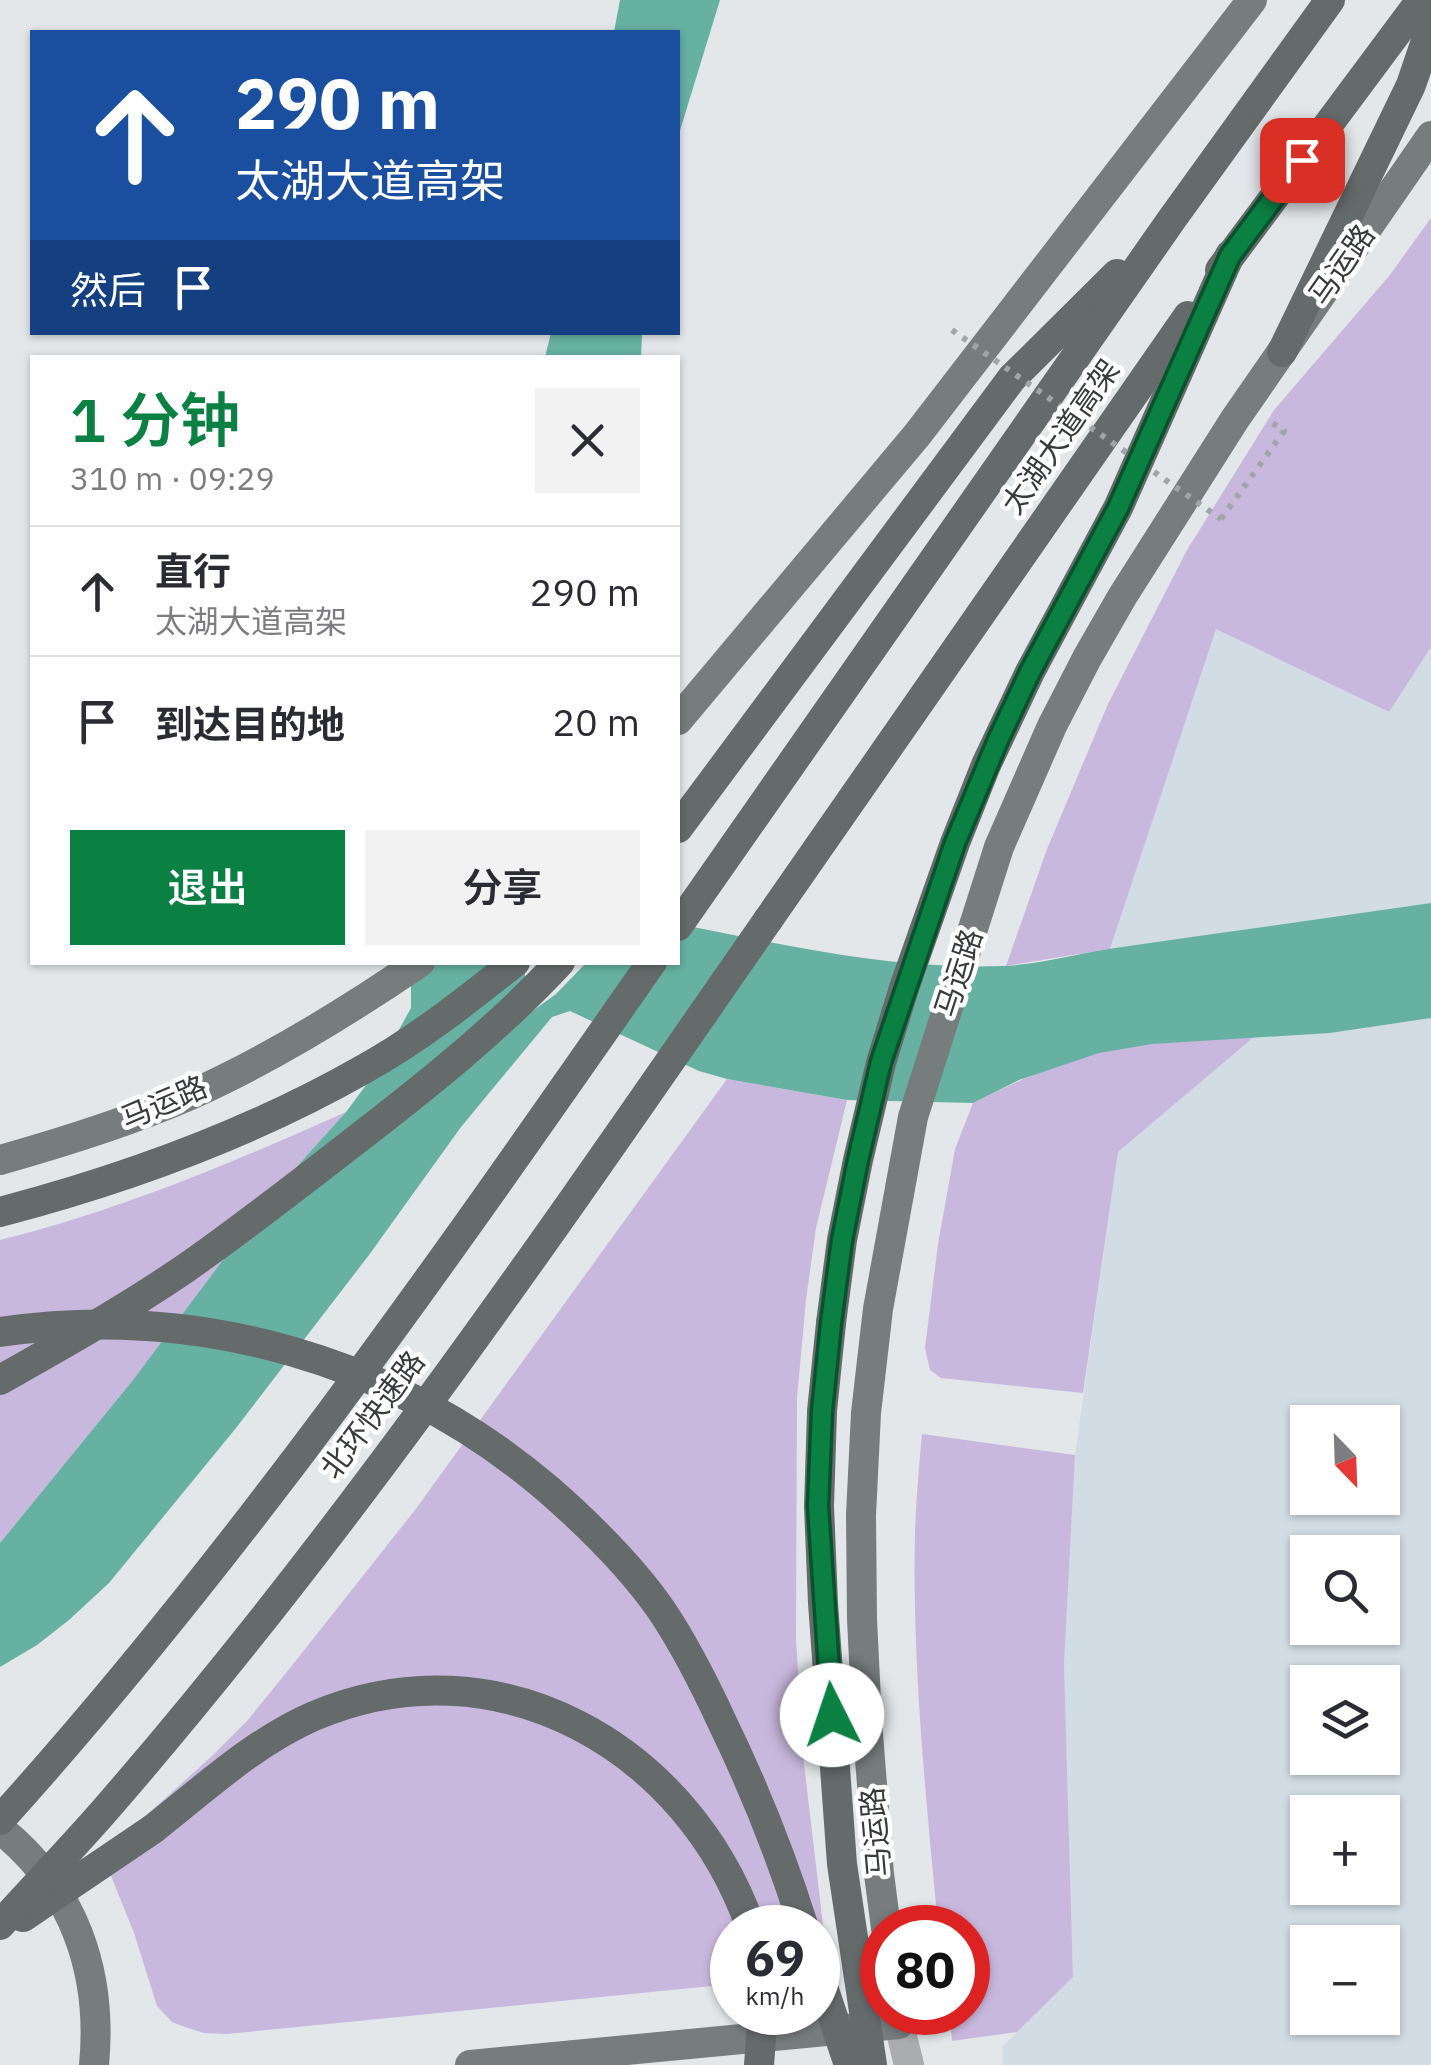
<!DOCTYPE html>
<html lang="zh">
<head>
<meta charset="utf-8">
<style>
	:root { --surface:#fff; --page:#f2f2f3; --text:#2b2b33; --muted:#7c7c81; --line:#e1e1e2; --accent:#0b8043 }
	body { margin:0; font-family:"IBM Plex Sans","Noto Sans SC",sans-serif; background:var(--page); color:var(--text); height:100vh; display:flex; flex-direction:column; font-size:38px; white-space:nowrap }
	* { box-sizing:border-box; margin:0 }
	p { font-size:32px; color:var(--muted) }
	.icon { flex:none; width:55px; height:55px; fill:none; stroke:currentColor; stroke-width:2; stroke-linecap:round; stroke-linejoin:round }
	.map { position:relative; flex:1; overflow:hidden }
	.sheet { position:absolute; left:30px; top:355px; width:650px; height:610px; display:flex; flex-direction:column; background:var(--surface); border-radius:0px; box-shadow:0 2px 8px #0004 }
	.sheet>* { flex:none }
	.guide { position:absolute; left:30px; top:30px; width:650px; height:305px; border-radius:0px; box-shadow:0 2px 8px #0004; background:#1a4fa0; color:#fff; overflow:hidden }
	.needle { width:65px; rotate:157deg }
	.tools { position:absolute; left:1290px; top:1405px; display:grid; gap:20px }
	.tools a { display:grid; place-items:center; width:110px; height:110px; border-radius:0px; background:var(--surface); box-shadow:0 2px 8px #0004; font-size:50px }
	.speed { position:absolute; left:710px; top:1905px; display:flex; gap:20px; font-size:50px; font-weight:700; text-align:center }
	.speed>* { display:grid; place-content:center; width:130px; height:130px; border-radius:50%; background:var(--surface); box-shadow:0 2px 8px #0004; line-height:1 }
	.speed small { font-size:25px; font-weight:400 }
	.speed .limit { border:15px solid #d22; background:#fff; color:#111 }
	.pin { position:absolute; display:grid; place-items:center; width:85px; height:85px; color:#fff; margin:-42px; border-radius:20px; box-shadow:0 5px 15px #0006 }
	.me { position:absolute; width:110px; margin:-55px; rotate:356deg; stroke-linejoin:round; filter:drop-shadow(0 0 8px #0008) }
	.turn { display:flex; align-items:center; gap:35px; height:210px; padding:0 40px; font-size:45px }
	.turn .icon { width:130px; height:130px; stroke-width:2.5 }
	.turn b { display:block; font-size:70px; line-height:85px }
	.then { display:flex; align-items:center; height:95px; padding:0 40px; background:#0003; gap:20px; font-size:38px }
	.round { display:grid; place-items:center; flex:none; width:105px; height:105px; border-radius:0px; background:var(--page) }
	.overview { display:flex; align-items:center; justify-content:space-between; height:170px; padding:0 40px }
	h1 { font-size:60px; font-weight:600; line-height:75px; color:var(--accent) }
	.button { display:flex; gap:20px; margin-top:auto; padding:20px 40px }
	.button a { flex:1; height:115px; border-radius:0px; background:var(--accent); color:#fff; font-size:40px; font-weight:600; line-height:115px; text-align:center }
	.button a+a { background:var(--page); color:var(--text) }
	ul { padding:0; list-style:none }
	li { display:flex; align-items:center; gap:30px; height:130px; padding:0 40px; border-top:2px solid var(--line) }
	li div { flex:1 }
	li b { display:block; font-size:38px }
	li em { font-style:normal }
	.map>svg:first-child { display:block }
</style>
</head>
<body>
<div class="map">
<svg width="1431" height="2065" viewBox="0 0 1431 2065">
	<rect width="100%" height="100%" fill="#e3e7ea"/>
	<g fill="#d1dce4" fill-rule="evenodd">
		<polygon points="1216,628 1388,712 1431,647 1431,903 1110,949"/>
		<path d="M 1431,1018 L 1431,2065 L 1002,2065 L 1003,2046 L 1073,1977 L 1064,1664 L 1075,1455 L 1118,1152 L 1254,1037 L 1330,1033 ZM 1308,1422 L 1382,1422 L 1382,1498 L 1308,1498 ZM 1308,1552 L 1382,1552 L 1382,1628 L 1308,1628 ZM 1308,1682 L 1382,1682 L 1382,1758 L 1308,1758 ZM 1308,1812 L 1382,1812 L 1382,1888 L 1308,1888 ZM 1308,1942 L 1382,1942 L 1382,2018 L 1308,2018 Z"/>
	</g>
	<g fill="#c9b8de">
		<polygon points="1431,218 1431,647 1389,712 1216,629 1110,949 1006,966 1047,849 1108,704 1187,550 1274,410 1389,276"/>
		<path d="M 1254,1037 L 1118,1152 L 1083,1393 L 941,1378 L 930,1370 L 925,1348 L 938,1244 L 955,1149 L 973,1103 C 1013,1083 1054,1064 1097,1053 C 1148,1040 1202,1041 1254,1037 Z"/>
		<polygon points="727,1079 847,1100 816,1228 806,1300 797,1398 796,1638 803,1755 827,1959 818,1965 818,1928 732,1928 732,1984 227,2034 204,2033 185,2027 172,2022 157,2006 134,1933 105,1861 107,1851 213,1755 247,1721 290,1668 415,1510"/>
		<path d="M 346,1112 L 273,1193 L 133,1380 L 0,1543 L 0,1240 C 119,1211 234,1162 346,1112 Z"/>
		<path d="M 922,1434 L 1075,1455 L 1064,1664 L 1073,1977 L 1017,2032 L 952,2041 L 949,2013 L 968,2012 L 968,1928 L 939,1927 L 937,1915 C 925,1788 912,1661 915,1533 C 916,1500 919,1467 922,1434 Z"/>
	</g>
	<g fill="#66b1a1">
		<polygon points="620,0 720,0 678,137 678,32 614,32"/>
		<polygon points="551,333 642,333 641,357 545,357"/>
		<path d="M 1431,903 L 1431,1018 L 1330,1033 L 1152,1044 L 1099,1053 L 1019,1080 L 973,1103 L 847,1100 L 727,1079 L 699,1071 L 570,1011 L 552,1017 L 461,1127 L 369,1255 L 236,1428 L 109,1583 L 69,1620 L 37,1645 L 0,1667 L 0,1543 L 133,1380 L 273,1193 L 346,1112 L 375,1073 L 411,1008 L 411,963 L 522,963 L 534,1010 L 556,994 L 586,963 L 678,962 L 678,924 C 784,945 892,970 1001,966 C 1041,965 1082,952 1122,947 C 1225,932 1328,918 1431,903 Z"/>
	</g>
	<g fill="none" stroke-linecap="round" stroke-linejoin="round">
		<polyline stroke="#a2a5a7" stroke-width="6" stroke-dasharray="5 8" stroke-linecap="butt" points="1221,519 1284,431 1271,422"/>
		<polyline stroke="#aaacad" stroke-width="30" points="899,2024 909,2065"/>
		<g stroke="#777c7c" stroke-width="30">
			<polyline points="678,720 917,435 1252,0"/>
			<path d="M 0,1160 C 64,1142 128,1122 188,1096 C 269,1060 347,1012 420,962"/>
			<path d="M 0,1829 C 74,1888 103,1972 94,2065"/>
			<polyline points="886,1928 879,1874 867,1721 862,1619 861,1515 866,1413 878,1309 913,1117 999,847 1052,726 1087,658 1122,597 1235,419 1431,136"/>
			<polyline points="470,2065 899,2024 898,2012"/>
		</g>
		<g stroke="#656a6b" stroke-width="30">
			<polyline points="1220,270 1421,0"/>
			<polyline points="1282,352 1411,85 1431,26"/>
			<polyline points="678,828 1012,378 1117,274"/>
			<polyline points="768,920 1188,316"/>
			<polyline points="678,926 1172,219 1330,0"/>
			<path d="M 0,1212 C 126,1179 250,1134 364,1069 C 418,1039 466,1001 515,962"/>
			<polyline points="831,1323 842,1240 858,1160 881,1063 904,988 955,843 986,765 1030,672 1118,508 1230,255"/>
			<path d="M 0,1380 C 62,1345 124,1310 183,1270 C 239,1231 293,1189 347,1147 C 421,1090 496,1031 560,962"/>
			<path d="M 0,1820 C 241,1553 446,1257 652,962"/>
			<path d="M 153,1829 C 204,1789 254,1742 314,1716 C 497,1638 688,1747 751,1928"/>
		</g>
		<polyline stroke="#a2a5a7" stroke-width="6" stroke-dasharray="5 8" stroke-linecap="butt" points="952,330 1221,519"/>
		<g stroke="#656a6b" stroke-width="30">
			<polyline points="831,1323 822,1411 819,1506 823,1603 842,1864 872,2065"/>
			<path d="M 0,1332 C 198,1303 397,1360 549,1490 C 590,1526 631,1566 662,1611 C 686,1647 705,1685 723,1724 C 755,1790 782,1858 804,1928"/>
			<polyline points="23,1917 153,1829"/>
			<path d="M 0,1925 C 37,1884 76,1844 112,1802 C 352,1525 559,1221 768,920"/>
			<polyline points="818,1972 849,2065"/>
			<polyline points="759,2065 763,2012"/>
		</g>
	</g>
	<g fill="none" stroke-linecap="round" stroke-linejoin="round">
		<defs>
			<polyline id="route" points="832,1715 818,1506 822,1411 831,1323 842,1240 858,1160 881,1062 955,843 998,740 1030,672 1118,508 1230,256 1302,160"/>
		</defs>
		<use href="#route" stroke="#07532c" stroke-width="25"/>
		<use href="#route" stroke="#0b8043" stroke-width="18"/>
	</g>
	<g text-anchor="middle" stroke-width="9" stroke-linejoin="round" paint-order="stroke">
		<g font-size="30" fill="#383a3b" stroke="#fff">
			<text transform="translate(1342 265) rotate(-55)" y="10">马运路</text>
			<text transform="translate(1061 437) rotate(-55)" y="10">太湖大道高架</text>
			<text transform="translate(959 973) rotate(-72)" y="10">马运路</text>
			<text transform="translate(164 1103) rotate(-23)" y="10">马运路</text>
			<text transform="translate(373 1415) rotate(-53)" y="10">北环快速路</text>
			<text transform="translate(876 1832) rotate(-95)" y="10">马运路</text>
		</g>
	</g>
</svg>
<div class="tools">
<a><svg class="needle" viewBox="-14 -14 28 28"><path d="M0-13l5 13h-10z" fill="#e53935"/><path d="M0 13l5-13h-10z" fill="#7c7c81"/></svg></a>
<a><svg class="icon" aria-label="search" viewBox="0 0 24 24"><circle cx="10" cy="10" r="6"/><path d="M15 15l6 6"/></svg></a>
<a><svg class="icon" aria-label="layers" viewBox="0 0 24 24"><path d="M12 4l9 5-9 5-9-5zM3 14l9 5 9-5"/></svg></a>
<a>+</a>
<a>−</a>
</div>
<div class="speed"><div>69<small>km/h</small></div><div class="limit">80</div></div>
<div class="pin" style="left:1302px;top:160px;background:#d93025"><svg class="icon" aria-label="arrive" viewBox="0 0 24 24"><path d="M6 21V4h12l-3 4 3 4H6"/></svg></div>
<svg class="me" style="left:832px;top:1715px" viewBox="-20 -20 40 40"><circle r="19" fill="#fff"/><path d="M0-13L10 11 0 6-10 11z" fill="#0b8043"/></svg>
<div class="guide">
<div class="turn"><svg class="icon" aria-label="ahead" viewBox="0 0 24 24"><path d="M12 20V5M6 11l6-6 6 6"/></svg><div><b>290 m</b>太湖大道高架</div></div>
<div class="then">然后<svg class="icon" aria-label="arrive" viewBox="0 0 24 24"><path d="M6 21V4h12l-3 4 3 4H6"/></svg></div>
</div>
<section class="sheet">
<div class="overview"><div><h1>1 分钟</h1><p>310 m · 09:29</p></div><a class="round"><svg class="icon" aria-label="close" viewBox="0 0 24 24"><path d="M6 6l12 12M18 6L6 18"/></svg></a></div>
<ul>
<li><svg class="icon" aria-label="ahead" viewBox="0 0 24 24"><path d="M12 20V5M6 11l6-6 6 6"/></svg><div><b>直行</b><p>太湖大道高架</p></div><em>290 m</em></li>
<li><svg class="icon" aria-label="arrive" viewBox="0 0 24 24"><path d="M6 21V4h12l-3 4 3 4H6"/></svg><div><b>到达目的地</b></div><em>20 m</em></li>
</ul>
<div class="button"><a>退出</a><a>分享</a></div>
</section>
</div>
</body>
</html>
